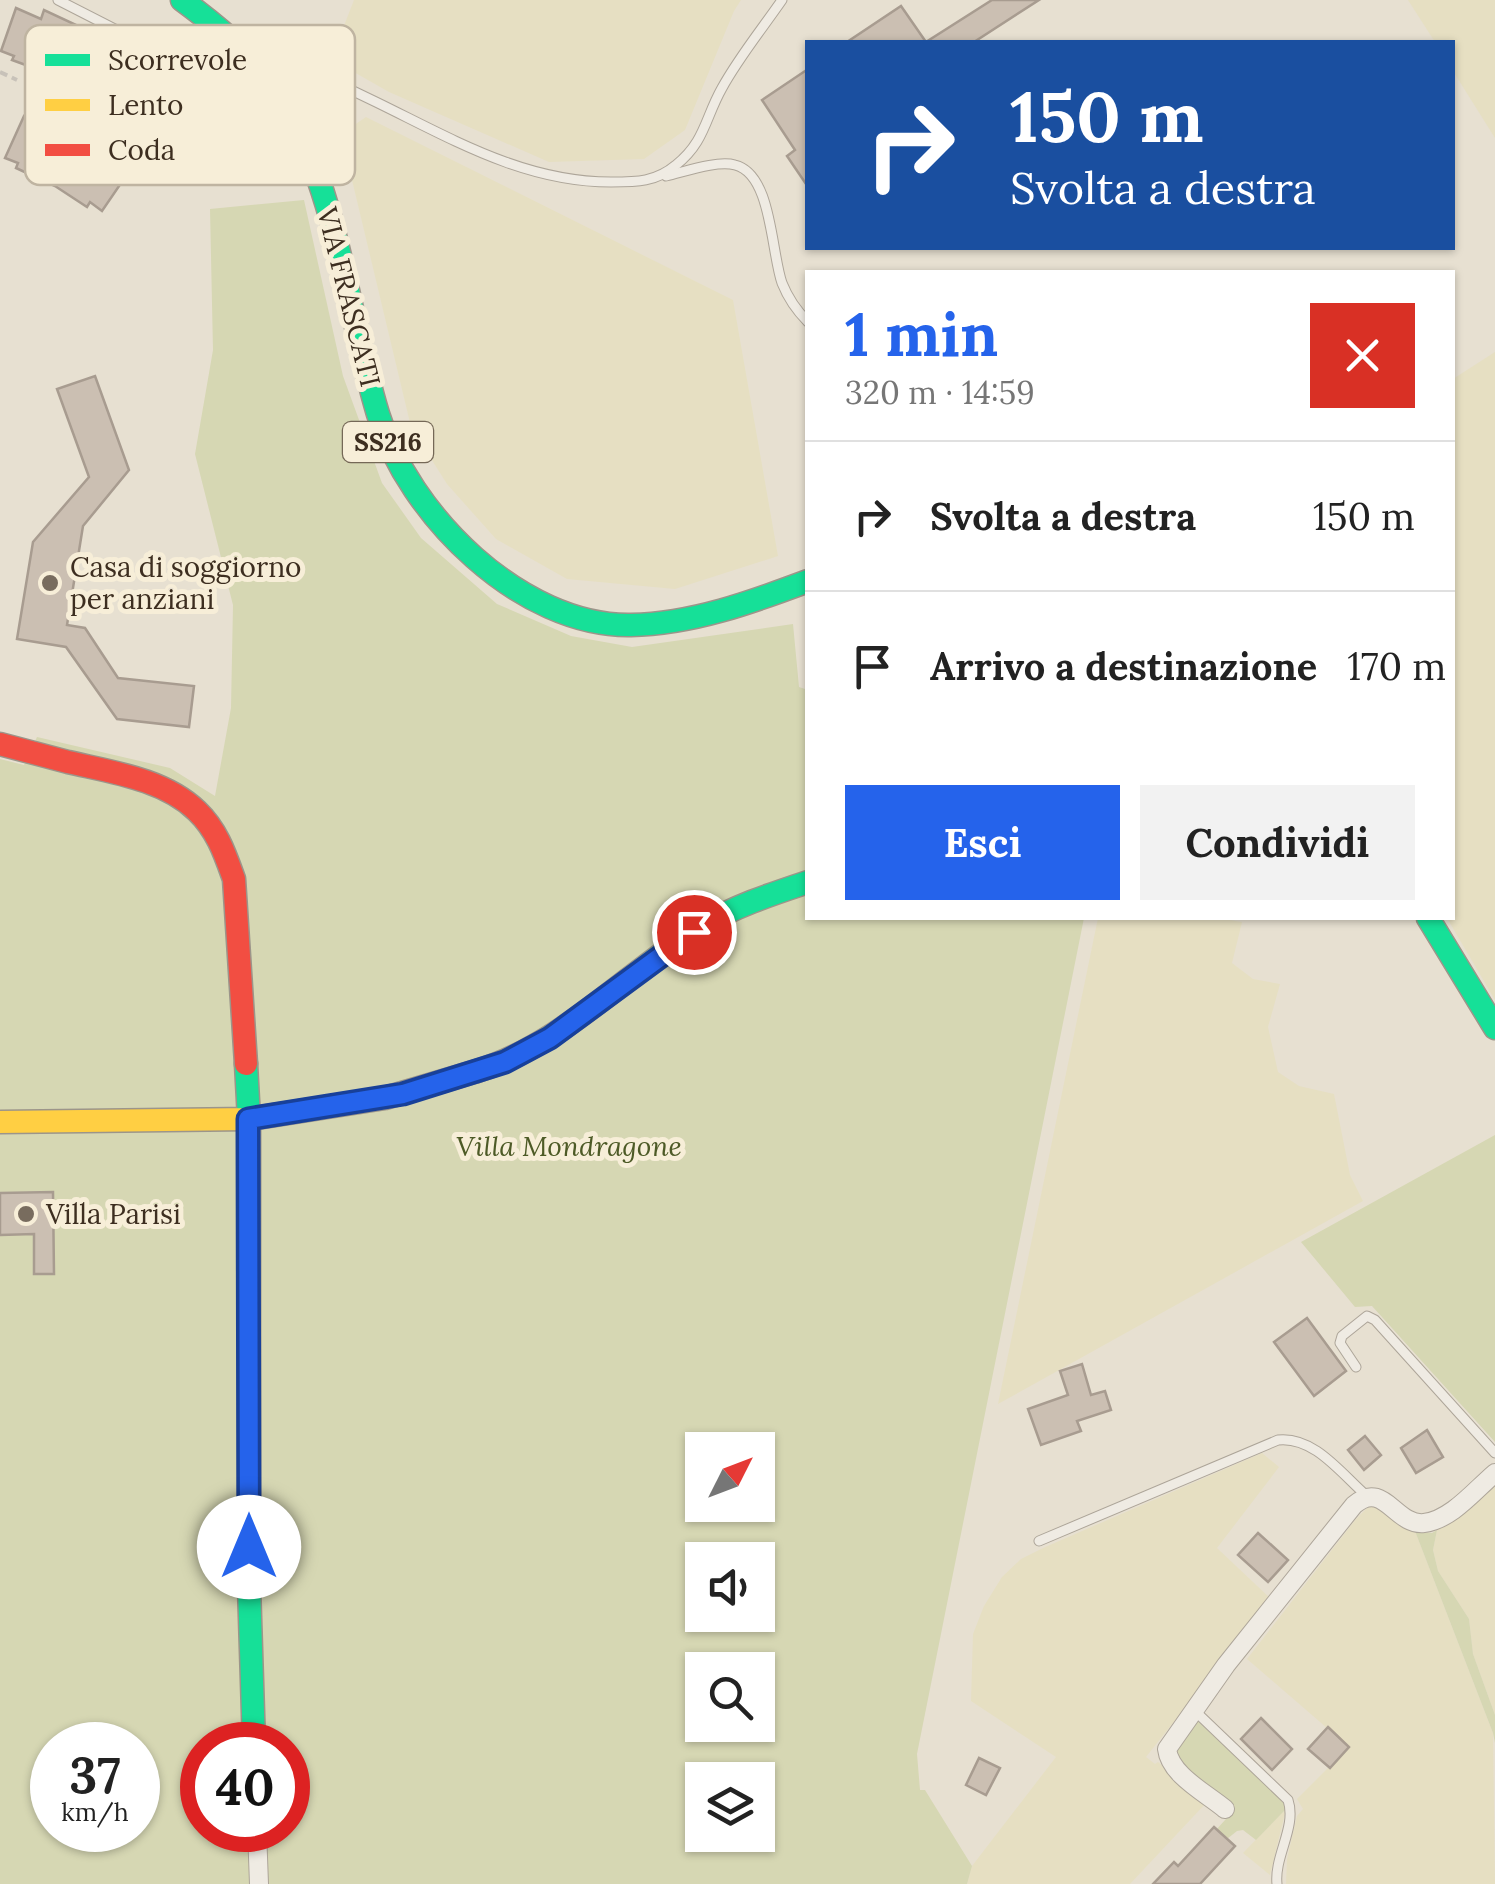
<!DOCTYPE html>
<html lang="it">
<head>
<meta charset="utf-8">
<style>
	:root { --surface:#fff; --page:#f2f2f2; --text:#222; --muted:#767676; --line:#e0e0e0; --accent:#2563eb }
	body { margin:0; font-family:Lora,serif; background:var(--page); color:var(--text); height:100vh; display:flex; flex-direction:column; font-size:38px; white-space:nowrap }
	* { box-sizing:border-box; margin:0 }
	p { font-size:32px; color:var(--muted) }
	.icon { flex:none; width:55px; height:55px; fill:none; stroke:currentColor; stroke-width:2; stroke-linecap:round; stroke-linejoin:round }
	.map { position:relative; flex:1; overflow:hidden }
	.panel { position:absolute; left:805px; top:270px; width:650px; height:650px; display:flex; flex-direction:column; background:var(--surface); border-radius:0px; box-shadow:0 2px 8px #0004 }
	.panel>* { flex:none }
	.hud { position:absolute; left:805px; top:40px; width:650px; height:210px; border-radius:0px; box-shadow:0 2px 8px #0004; background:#1a4fa0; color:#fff; overflow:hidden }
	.needle { width:65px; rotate:48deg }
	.tools { position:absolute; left:685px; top:1432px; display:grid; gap:20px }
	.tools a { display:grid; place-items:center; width:90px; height:90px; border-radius:0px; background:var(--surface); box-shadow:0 2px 8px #0004; font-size:50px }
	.speed { position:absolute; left:30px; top:1722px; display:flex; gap:20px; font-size:50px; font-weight:700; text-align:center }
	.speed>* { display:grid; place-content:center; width:130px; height:130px; border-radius:50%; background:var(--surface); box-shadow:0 2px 8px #0004; line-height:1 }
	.speed small { font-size:25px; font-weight:400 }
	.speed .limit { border:15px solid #d22; background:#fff; color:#111 }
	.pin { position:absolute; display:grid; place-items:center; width:85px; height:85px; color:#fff; margin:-42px; border:5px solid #fff; border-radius:50%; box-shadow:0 2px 10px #0007 }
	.me { position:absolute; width:110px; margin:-55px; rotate:0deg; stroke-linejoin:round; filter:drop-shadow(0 0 8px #0008) }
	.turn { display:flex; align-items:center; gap:35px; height:210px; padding:0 40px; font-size:45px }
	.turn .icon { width:130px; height:130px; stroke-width:2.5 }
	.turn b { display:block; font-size:70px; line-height:85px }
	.round { display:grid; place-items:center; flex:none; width:105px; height:105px; border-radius:0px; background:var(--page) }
	.headline { display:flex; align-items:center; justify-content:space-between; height:170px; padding:0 40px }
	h1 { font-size:60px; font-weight:700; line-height:75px; color:var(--accent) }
	.cta { display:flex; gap:20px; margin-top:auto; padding:20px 40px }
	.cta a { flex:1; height:115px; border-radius:0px; background:var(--accent); color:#fff; font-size:40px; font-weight:700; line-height:115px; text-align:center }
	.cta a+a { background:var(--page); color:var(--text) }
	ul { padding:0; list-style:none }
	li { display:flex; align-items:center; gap:30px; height:150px; padding:0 40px; border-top:2px solid var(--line) }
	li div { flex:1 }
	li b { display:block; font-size:38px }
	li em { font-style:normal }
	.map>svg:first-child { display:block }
</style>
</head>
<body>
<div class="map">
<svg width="1495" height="1884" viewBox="0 0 1495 1884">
	<rect width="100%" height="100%" fill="#e7e0d1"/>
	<g fill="#e6dfc2">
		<polygon points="354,0 741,0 734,11 685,130 644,159 549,162 389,92 331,59"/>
		<polygon points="1408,0 1495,0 1495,138 1453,71 1452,42 1435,42"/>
		<polygon points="366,117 733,300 778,556 675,589 567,579 496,539 447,484 411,427 341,134"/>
		<polygon points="1495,352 1495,1000 1447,918 1452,918 1453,379"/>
		<polygon points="1098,918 1217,918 1242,922 1232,963 1253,979 1280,984 1268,1027 1278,1072 1299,1086 1334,1094 1350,1175 1363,1201 998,1404"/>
		<polygon points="1262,1453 1279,1467 1217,1548 1271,1599 1146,1757 1155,1764 1158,1762 1207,1802 1130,1884 967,1884 972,1866 1056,1757 971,1701 973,1634 984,1606 1002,1577 1021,1559 1043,1548"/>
		<polygon points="1495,1485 1495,1715 1473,1654 1469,1619 1438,1571 1433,1550 1437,1530"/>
		<polygon points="1377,1504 1415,1531 1493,1733 1495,1884 1286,1884 1287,1859 1297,1816 1303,1809 1297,1799 1349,1747 1247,1659 1356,1519 1367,1508"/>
		<polygon points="1286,1809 1270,1875 1243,1853"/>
	</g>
	<g fill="#d6d7b3" fill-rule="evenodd">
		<path d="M 304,200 L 343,376 L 382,483 L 421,538 L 497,604 L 571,636 L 632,647 L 793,624 L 799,687 L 808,690 L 808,918 L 1084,918 L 917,1754 L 920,1790 L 925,1790 L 972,1866 L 967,1884 L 0,1884 L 0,759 L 24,765 L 37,737 L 170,768 L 215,796 L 231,708 L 233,605 L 195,454 L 213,350 L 210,209 ZM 702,1450 L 758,1450 L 758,1505 L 702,1505 ZM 702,1560 L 758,1560 L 758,1615 L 702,1615 ZM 702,1670 L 758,1670 L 758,1725 L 702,1725 ZM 52,1745 L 138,1745 L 138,1830 L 52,1830 ZM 202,1745 L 288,1745 L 288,1830 L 202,1830 ZM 702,1780 L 758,1780 L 758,1835 L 702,1835 Z"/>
		<polygon points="1495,1135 1495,1442 1372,1306 1355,1307 1301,1242"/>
		<polygon points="1437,1530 1433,1550 1438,1571 1469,1619 1473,1654 1495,1715 1495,1743 1493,1733 1415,1531 1432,1533"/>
		<polygon points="1196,1719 1285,1803 1286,1809 1256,1840 1243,1830 1237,1831 1227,1839 1216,1830 1235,1809 1175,1761 1174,1749"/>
	</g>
	<g fill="#cbbfb2" stroke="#a89c90" stroke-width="2.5">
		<polygon points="992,0 1039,0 974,42 926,42"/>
		<polygon points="901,6 926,42 847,42"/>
		<polygon points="16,8 41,19 44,10 102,37 98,45 124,56 102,96 88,89 84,93 53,75 12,60 14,56 1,51"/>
		<polygon points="808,69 808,187 787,156 795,150 762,100"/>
		<polygon points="24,116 48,129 52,120 107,151 103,159 128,173 102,211 90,202 87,207 55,186 16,168 18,163 5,158"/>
		<polygon points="95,376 129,470 83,526 67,625 85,628 118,678 194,686 189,727 117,719 66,647 17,639 33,542 89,477 57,389"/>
		<polygon points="53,1192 54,1274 34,1274 34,1234 0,1235 0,1193"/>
		<polygon points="1307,1318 1346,1371 1314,1396 1274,1342"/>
		<polygon points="1082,1364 1091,1395 1105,1391 1111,1410 1077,1421 1081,1431 1041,1445 1028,1409 1068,1395 1060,1371"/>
		<polygon points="1427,1430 1443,1457 1416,1473 1401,1448"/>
		<polygon points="1365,1436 1381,1455 1364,1470 1348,1450"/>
		<polygon points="1258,1533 1288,1560 1268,1582 1238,1555"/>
		<polygon points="1261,1718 1292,1749 1272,1770 1241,1739"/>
		<polygon points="1328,1727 1349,1747 1330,1768 1308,1749"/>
		<polygon points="979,1758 1000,1768 986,1795 966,1785"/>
		<polygon points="1214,1827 1235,1846 1200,1884 1153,1884 1174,1862 1178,1866"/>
	</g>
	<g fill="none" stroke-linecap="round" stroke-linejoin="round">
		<defs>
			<g id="lane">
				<polyline points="58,0 189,67 229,100"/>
				<path d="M 245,39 C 289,60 332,81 376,102 C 452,139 524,182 611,182 C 637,182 656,182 676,165 C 705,142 705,118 722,88 C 739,57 762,29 782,0"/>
				<polyline points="30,85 110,109 143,43"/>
				<path d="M 666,176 C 684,172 717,160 735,165 C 772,174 771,252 782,283 C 788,298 797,311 808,322"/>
				<polyline points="1356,1367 1340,1343 1342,1336 1367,1316 1375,1320 1495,1453"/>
				<path d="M 1039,1541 L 1278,1440 C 1315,1436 1342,1475 1368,1497"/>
				<path d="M 1194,1710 L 1288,1800 C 1297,1827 1274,1856 1277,1884"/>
			</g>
			<g id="street">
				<path d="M 1225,1809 C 1206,1793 1170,1775 1167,1749 L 1226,1665 L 1354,1505 C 1384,1479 1395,1526 1424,1523 C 1451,1520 1475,1490 1495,1473"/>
				<polyline points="257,1830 259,1884"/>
			</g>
			<g id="fast">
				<path d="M 182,0 C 224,31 261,62 287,108 C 340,203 347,312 378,414 C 408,514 521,627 631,625 C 692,624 752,602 808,581"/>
				<polyline points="1428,918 1495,1028"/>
				<polyline points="246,1064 249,1119 249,1586 254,1745"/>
				<path d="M 477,1071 C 561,1046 628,972 702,926 C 735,906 772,894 808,882"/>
			</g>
			<polyline id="slow" points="0,1122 249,1119 385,1098 477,1071"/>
			<path id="jam" d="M 0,744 C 23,750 45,756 68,762 C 111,772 164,779 197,811 C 217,830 225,854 234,879 L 246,1064"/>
		</defs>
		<use href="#lane" stroke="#ada599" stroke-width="11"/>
		<use href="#street" stroke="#ada599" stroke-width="20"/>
		<use href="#fast" stroke="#9c958a" stroke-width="25"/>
		<use href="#slow" stroke="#9c958a" stroke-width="25"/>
		<use href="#jam" stroke="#9c958a" stroke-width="25"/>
		<polyline stroke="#c8c2b9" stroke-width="4" stroke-dasharray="8 5" stroke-linecap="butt" points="0,72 17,80"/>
		<use href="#lane" stroke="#efebe3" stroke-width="9"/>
		<use href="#street" stroke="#efebe3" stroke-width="18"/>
		<use href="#fast" stroke="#16e098" stroke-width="22"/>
		<use href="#slow" stroke="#ffcf43" stroke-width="22"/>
		<use href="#jam" stroke="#f24e42" stroke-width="22"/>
	</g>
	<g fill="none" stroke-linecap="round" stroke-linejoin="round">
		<defs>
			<polyline id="route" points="249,1547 248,1119 403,1094 505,1062 550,1038 694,932"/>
		</defs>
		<use href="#route" stroke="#184099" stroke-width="25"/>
		<use href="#route" stroke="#2563eb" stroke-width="18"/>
	</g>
	<g fill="#786c5e" stroke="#f7eed8" stroke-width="4">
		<circle cx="50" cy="583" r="10"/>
		<circle cx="26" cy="1214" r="10"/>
	</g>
	<g text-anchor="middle" stroke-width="10" stroke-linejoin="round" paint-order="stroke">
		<rect fill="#f7eed8" stroke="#756857" stroke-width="2.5" x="343" y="422" width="90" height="40" rx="8"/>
		<g font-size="25" font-weight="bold" fill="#3d2e20">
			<text x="388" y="451">SS216</text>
		</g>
		<g font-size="28" fill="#3d2e20" stroke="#f7eed8">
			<text transform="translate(349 297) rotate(76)" y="10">VIA FRASCATI</text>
		</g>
		<g font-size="28" fill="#3d2e20" stroke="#f7eed8" text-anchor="start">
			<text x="70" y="577">Casa di soggiorno<tspan x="70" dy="32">per anziani</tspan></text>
			<text x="46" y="1224">Villa Parisi</text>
		</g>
		<g font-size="28" font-style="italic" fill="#4d5a26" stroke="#f7eed8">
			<text x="569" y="1156">Villa Mondragone</text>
		</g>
	</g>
	<rect x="25" y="25" width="330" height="160" rx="15" fill="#f7eed8" stroke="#bfb4a1" stroke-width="2.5"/>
	<rect x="45" y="54" width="45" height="12" fill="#16e098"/>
	<rect x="45" y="99" width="45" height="12" fill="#ffcf43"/>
	<rect x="45" y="144" width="45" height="12" fill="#f24e42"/>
	<g font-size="28" fill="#3d2e20">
		<text x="108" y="70">Scorrevole</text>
		<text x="108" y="115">Lento</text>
		<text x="108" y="160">Coda</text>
	</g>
</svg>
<div class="tools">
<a><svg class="needle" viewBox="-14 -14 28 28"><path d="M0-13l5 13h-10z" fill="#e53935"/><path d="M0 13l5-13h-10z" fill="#767676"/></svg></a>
<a><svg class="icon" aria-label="sound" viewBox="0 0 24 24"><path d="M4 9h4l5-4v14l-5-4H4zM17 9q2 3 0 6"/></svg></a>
<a><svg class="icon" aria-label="search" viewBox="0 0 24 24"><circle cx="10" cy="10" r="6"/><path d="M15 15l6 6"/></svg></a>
<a><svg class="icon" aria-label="layers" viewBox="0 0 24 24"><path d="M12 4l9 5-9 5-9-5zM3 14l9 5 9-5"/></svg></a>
</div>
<div class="speed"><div>37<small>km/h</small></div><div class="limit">40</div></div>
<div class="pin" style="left:694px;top:932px;background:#d93025"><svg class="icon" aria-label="arrive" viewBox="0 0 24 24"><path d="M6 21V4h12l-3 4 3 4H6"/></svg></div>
<svg class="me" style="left:249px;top:1547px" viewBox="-20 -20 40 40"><circle r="19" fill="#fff"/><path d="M0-13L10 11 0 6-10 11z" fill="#2563eb"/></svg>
<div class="hud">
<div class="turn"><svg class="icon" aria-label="right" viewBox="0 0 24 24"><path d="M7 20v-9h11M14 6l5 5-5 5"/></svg><div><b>150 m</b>Svolta a destra</div></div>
</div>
<section class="panel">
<div class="headline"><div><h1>1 min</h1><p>320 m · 14:59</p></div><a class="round" style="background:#d93025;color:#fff"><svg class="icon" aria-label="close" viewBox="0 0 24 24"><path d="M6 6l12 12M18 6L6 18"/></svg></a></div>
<ul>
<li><svg class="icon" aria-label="right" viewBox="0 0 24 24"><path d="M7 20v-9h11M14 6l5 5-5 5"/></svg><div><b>Svolta a destra</b></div><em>150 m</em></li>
<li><svg class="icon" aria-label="arrive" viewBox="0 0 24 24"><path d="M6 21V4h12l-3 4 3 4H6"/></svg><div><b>Arrivo a destinazione</b></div><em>170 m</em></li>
</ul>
<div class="cta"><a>Esci</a><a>Condividi</a></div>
</section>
</div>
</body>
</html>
